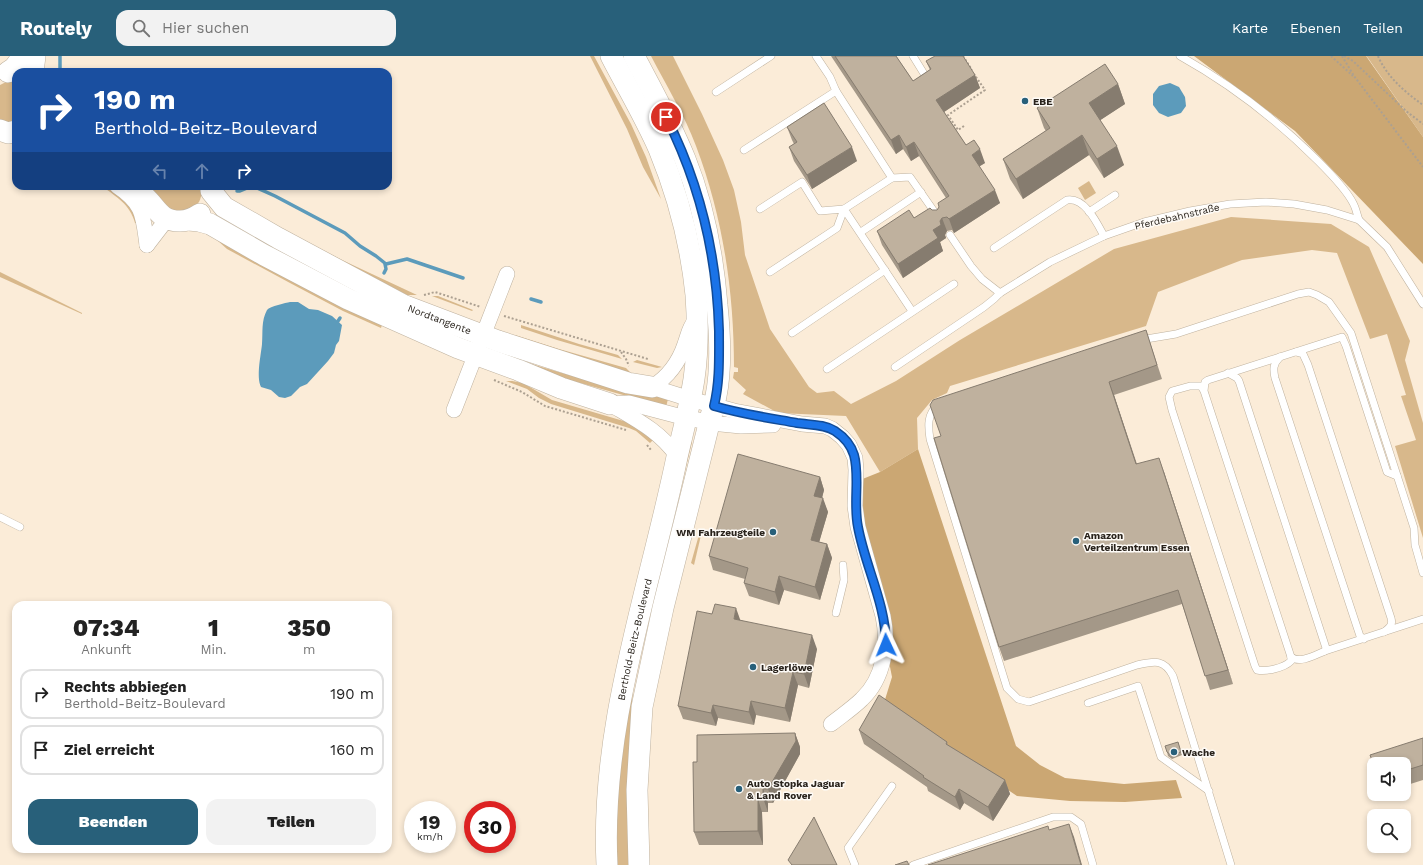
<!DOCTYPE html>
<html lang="de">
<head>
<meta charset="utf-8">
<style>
	:root { --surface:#fff; --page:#f2f2f2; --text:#222; --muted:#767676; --line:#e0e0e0; --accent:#28607a }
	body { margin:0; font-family:"Work Sans",sans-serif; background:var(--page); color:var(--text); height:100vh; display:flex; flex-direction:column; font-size:15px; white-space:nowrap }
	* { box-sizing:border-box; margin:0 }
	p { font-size:13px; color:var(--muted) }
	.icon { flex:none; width:22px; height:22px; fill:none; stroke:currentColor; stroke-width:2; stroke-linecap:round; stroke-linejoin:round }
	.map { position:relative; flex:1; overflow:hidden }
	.details { position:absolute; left:12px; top:545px; width:380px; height:252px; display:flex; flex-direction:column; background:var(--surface); border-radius:12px; box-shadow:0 2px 6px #0003 }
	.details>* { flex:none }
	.top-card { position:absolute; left:12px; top:12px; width:380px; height:122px; border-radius:12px; box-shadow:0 2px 6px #0003; background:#1a4fa0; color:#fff; overflow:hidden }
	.tools { position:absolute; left:1367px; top:701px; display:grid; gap:8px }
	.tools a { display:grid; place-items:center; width:44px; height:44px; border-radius:8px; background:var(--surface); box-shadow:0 2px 6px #0003; font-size:20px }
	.speed { position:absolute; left:404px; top:745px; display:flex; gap:8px; font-size:20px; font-weight:700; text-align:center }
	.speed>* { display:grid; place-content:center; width:52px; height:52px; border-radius:50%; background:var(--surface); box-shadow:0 2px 6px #0003; line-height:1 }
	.speed small { font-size:10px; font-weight:400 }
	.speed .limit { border:6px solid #d22; background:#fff; color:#111 }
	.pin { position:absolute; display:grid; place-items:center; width:34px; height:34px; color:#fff; margin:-17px; border:2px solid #fff; border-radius:50%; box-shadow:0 1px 4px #0007 }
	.me { position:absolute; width:44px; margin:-22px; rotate:358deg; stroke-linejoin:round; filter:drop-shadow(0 0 3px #0008) }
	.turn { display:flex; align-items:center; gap:14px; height:84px; padding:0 16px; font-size:18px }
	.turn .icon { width:52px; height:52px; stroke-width:2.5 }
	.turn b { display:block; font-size:28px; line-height:34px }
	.lanes { display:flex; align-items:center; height:38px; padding:0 16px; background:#0003; justify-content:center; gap:20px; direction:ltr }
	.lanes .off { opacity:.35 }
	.eta { display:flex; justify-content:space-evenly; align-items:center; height:68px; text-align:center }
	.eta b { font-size:24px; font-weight:800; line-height:28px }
	.primary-button { display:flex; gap:8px; margin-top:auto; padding:8px 16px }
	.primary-button a { flex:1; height:46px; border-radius:12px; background:var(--accent); color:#fff; font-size:16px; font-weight:800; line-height:46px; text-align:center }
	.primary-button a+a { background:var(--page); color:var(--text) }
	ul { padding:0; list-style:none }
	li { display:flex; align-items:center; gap:12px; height:50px; margin:0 8px 6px; padding:0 8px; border:2px solid var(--line); border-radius:12px }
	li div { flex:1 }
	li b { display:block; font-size:15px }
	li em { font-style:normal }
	header { display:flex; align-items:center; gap:24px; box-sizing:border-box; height:56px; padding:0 20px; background:var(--accent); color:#fff }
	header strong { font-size:19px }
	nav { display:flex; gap:22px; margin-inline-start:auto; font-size:14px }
	.search { width:280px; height:36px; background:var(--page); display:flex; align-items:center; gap:10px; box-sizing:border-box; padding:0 14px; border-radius:12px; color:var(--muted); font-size:15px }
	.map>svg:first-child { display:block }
</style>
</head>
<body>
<header>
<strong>Routely</strong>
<div class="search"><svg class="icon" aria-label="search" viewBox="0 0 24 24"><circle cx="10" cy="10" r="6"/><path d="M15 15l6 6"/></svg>Hier suchen</div>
<nav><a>Karte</a><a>Ebenen</a><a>Teilen</a></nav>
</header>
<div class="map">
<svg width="1423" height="809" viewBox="0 0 1423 809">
	<rect width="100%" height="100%" fill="#fbecd8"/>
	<g fill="#d8b88b">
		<polygon points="590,0 594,0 631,68 646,101 661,143 643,111 627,73"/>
		<path d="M 651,0 L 673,0 L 702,58 L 723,104 L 734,134 L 741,166 L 745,199 L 770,273 L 809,331 L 817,337 L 834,335 L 851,348 L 896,325 L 960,284 L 1114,193 L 1231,161 L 1331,168 L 1369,191 L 1410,285 L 1405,304 L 1423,367 L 1423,482 L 1395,390 L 1416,384 L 1401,340 L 1406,339 L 1387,278 L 1370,283 L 1337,197 L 1312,194 L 1242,204 L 1158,236 L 1146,270 L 950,330 L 947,337 L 932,344 L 917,362 L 918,393 L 880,416 L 846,360 L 778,357 L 743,338 L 746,334 L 733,322 L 734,316 L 738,316 L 738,312 L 734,311 C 734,236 723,161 696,90 C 685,60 666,29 651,0 Z"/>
		<polygon points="1366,0 1423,0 1423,81 1368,2"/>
		<polygon points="8,25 16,25 16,68 0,64 0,29"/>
		<polygon points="1089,125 1096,137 1085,144 1078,132"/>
		<path d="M 102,130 C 122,130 131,151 139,167 L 135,167 C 130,148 116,141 102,130 Z"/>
		<path d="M 141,130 L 201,130 C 204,152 190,154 173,156 Z"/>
		<polygon points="296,180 342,204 417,239 407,239"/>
		<polygon points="217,184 382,269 381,272 343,255 290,227 227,193"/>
		<polygon points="0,216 82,257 82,258 0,221"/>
		<polygon points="432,240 438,240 473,254 472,255"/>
		<polygon points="521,269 579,288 618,299 622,303 557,284 521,272"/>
		<polygon points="515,279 559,293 626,312 633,319 518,283"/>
		<polygon points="637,304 662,311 657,312 633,306"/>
		<polygon points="528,307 627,336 648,337 668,343 666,351 548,318"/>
		<polygon points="506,325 512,325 523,327 552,344 627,366 653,384 650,387 636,375 629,372 551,348 539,342 527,333"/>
		<polygon points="688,386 692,386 640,601 633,633 631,659 631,690 630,752 632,809 613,809 614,742 623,665 639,587"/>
		<polygon points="700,475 702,475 694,509 691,507"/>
	</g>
	<g fill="#cba773">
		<polygon points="1194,0 1366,0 1423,81 1423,208 1295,75"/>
		<polygon points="918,393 1016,690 1040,709 1065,722 1124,728 1176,724 1182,742 1125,746 1070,745 1017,740 883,650 892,621 860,458 860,424 880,416"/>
	</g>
	<g fill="#5c9bbb">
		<polygon points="1170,27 1179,31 1185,41 1186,50 1181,57 1168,61 1159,57 1153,49 1153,38 1159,30"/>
		<path d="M 290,246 L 298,246 L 309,253 L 318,254 L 332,260 L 342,269 L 339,285 L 336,289 L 334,297 L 328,305 L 307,328 L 300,331 L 291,340 L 285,342 L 279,341 L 271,334 L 261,331 C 256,320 261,299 262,288 C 263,276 261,265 267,254 C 270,250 286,247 290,246 Z"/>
	</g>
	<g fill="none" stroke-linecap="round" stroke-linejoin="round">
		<g stroke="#5c9bbb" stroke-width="3.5">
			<polyline points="60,16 60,0"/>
			<polyline points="253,130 275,140 345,177 360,190 376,200 386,208 407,203 463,222"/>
			<polyline points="237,135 240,135 252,130"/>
			<polyline points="384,217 386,213 385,208"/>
			<polyline points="531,243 541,246"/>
			<polyline points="338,265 340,262"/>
		</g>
		<defs>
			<g id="lane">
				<polyline points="816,0 830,21 836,35 892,122"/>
				<polyline points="913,0 926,21"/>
				<path d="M 1180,0 C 1232,29 1276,63 1318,105 C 1328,115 1347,135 1353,147 C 1356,152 1357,159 1359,164"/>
				<polyline points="716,36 771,0"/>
				<polyline points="744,94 836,35"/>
				<polyline points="760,153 802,126 820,155 844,153 837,172 770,216"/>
				<polyline points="1089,156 1115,139"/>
				<polyline points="861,176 921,136"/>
				<polyline points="950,179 971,210 982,223 1000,237"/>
				<path d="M 994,192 L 1067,144 C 1085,141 1097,167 1104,180"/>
				<polyline points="912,255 844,153 892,122 910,121 938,161"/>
				<polyline points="792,277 885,214"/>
				<polyline points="1140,284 1176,278 1298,238 1309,236 1317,239 1329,246 1351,277 1414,472 1415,489 1423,517"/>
				<path d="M 1296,296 L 1303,298 L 1308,309 L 1391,562 C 1393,569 1390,571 1384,576"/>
				<path d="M 1280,301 C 1273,308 1273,313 1275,322 L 1356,568 L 1360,580 L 1364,583"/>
				<polyline points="895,311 984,251 994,243 1000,237 1050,206 1104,180 1144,166 1190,155 1230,148 1266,146 1294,148 1327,154 1359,164 1387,191 1423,248"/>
				<polyline points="827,313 954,228"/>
				<path d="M 1228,317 L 1237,322 L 1239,325 L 1326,592 L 1325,595 C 1315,599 1300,608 1291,601"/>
				<path d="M 1204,335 L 1201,330 L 1190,330 L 1172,335 L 1169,341 L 1172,354 L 1255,610 L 1257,614 C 1266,616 1284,612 1291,605 L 1291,601 L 1204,335 L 1205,326 L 1208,324 L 1342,281 L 1346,290 L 1387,416 L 1397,420"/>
				<path d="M 938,349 C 927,358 928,370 930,383 L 1007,632 L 1018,643 L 1029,646 L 1137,609 C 1155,605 1164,603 1173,620 L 1231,809"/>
				<polyline points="0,461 20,471"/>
				<polyline points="836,557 844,524 843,509"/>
				<polyline points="1325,595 1423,563"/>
				<polyline points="1088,647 1138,630 1161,701 1209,735"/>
				<polyline points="855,809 848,792 892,730"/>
				<polyline points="913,809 1053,761 1071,761 1081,768 1093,809"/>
			</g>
			<g id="street">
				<path d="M 117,130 C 144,148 143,160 147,189"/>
				<polyline points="147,189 167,163"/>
				<path d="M 652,331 L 690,343 L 734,355 L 802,368 L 825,370 L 832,373 L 842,381 L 849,389 L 855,402 L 856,414 L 855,450 L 858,471 L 883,560 C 889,588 884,622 862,643 C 853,652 841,660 831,668"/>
				<path d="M 652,331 C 668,321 679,306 685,288 C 688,280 689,272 695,265"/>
				<polyline points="610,348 629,347 686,362 721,368 741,370 773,369"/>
				<path d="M 610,348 C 635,363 660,375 677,400"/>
				<polyline points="454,354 507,218"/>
			</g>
			<g id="secondary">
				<path d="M 634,0 C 652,34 671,68 685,103 C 704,150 713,199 717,249 C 720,278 722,310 716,340 L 663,552 L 642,651 L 637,734 L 639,809"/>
				<polyline points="8,16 14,12 23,0"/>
				<polyline points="33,16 35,0"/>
				<polyline points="0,74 8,77 16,75"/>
				<path d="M 130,130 C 136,133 141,136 145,141 C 158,153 160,165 180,165 C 188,165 194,162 200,158"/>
				<path id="s1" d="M 211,135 L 224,151 L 278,182 L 403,249 L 498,285 L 628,327 L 652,331"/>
				<polyline points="189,164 199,165 210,168 264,199 348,243 458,292 518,314 561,332 610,348"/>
				<path id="s2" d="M 607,809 C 600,669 649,536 677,401 C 683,375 690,349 694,323 C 698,295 698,267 696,239 C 691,190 678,139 659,93 C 645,61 627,31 611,0"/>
			</g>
		</defs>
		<use href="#lane" stroke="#bfb29f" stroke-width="8"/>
		<use href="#street" stroke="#bfb29f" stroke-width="16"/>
		<use href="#secondary" stroke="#bfb29f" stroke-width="22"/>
		<g stroke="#aca091" stroke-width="2" stroke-dasharray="2 2" stroke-linecap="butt">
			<polyline points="963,0 972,14"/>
			<polyline points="1331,0 1353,20"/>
			<polyline points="1342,0 1354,20 1423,111"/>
			<polyline points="1344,0 1353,5 1406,55 1423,68"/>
			<path d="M 1378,0 C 1387,21 1405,36 1423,49"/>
			<polyline points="964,70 958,74 948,59 985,34 974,18"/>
			<polyline points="424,239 435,236 481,251"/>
			<polyline points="504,260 648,303"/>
			<polyline points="621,296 626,303 629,310"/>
			<polyline points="494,324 522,336 545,350 626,374"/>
			<polyline points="647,389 651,394"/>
		</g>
		<use href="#lane" stroke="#fff" stroke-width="7"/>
		<use href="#street" stroke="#fff" stroke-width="15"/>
		<use href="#secondary" stroke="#fff" stroke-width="21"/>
	</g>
	<g fill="#a49888">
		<polygon points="831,0 896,0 913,25 930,14 926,5 975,19 980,32 944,56 966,89 985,107 979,110 1000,147 954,177 952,174 947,175 945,179 946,182 940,186 943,195 903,222 882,189 877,175 914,162 932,154 937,154 946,142 919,100 911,105 903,93 896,98"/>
		<polygon points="1118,28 1125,48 1100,64 1124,109 1104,122 1089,99 1023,143 1010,123 1003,103 1046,75 1044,72 1037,52"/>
		<polygon points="787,71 857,105 812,133 794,105 789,91 794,88 792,84"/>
		<polygon points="1146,274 1162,323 1114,339 1137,408 1164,416 1233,628 1210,634 1182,548 1004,605 999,591 941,380"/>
		<polygon points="820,421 824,434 822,442 828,456 819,486 827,488 832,502 820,544 784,534 779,549 749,540 744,527 745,523 713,514 709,500"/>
		<polygon points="741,564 817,593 809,632 798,629 790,666 756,659 754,669 718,662 716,670 683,663 678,650"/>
		<polygon points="859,674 947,686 948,689 1005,724 1010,738 993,765 964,747 960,754 928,735 927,731 864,688"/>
		<polygon points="795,677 800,691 800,698 773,747 768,747 768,756 762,756 763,789 699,789 694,776 697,706"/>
		<polygon points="1423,682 1423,724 1404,730 1404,708"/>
		<polygon points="1178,686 1182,699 1172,703 1168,700 1167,696"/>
	</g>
	<g fill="#867c6f">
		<polygon points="975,19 980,32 941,58 936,44"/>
		<polygon points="1118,28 1125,48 1096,67 1089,47"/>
		<polygon points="899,79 903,93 896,98 891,84"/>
		<polygon points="1082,79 1089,99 1023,143 1016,123"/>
		<polygon points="914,86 919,100 911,105 906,91"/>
		<polygon points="1117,90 1124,109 1104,122 1097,103"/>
		<polygon points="852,91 857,105 812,133 807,119"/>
		<polygon points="980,93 985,107 977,112 972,99"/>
		<polygon points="995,134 1000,147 954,177 949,163"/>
		<polygon points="942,162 947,175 945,179 946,182 940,186 943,195 903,222 898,208 933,174 940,165"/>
		<polygon points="1109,326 1114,339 1141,422 1136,408"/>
		<polygon points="1159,402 1164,416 1233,628 1228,614"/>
		<polygon points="820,421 824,434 819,453 814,440"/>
		<polygon points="823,442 828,456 816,497 811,484"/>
		<polygon points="827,488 832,502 820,544 815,531"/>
		<polygon points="779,520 784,534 779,549 775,536"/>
		<polygon points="736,552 741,566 734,563"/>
		<polygon points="812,579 817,593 809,632 804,618"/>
		<polygon points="793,616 798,629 790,666 785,652"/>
		<polygon points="751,645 756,659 754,669 749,656"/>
		<polygon points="713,649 718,662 716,670 711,657"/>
		<polygon points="795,677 800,691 800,698 773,747 768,733"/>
		<polygon points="1005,724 1010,738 993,765 988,751"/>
		<polygon points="763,733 768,747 768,756 763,742"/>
		<polygon points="959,733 964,747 960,754 955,741"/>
		<polygon points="758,743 762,756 763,789 758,775"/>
		<polygon points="1069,768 1074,781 1082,809 1081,809"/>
	</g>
	<g fill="#bfb19e" stroke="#867c6f">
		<polygon points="835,0 896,0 913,25 931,13 926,5 935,0 963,0 975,19 936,44 966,89 974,84 980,93 972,99 995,134 949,163 947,161 942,162 940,165 941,169 933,174 938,182 898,208 877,175 909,154 914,162 930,152 932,154 937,154 939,151 938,147 949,140 914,86 906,91 899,79 891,84"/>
		<polygon points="1105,8 1118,28 1089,47 1117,90 1097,103 1082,79 1016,123 1003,103 1050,72 1037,52"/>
		<polygon points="824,47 852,91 807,119 789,91 797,86 787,71"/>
		<polygon points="1146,274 1157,309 1109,326 1136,408 1159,402 1228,614 1205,620 1178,534 999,591 934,382 941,380 930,349 933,344"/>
		<polygon points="738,398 820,421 814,440 823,442 811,484 827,488 815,531 779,520 775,536 744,527 748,512 709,500"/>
		<polygon points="715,548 736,552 734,563 812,579 804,618 793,616 785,652 751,645 749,656 713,649 711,657 678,650 697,555 712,558"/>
		<polygon points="879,639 947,686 946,688 1005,724 988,751 959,733 955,741 923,721 924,720 859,674"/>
		<polygon points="795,677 796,685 768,733 763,733 763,742 758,743 758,775 694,776 693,706 697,706 697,679"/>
		<polygon points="1423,682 1423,709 1404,715 1404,708 1374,708 1374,710 1370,699"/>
		<polygon points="1178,686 1181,696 1171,699 1167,696 1165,690"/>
		<polygon points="814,761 837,809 792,809 788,804"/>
		<polygon points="1069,768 1081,809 928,809 1048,770 1049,774"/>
		<polygon points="907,805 909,809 895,809"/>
	</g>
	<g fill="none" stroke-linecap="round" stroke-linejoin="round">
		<defs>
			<path id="route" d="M 666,61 C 700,128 717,200 719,275 C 719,301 720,325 714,350 C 741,358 769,362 797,367 C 810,369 824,368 835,375 C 844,381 851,389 854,399 C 860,420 853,448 858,471 C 865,510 886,548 886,589"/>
		</defs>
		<use href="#route" stroke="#114b97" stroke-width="10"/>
		<use href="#route" stroke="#1a73e8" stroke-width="7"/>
	</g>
	<g fill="#28607a" stroke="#fefbf7" stroke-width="1.5">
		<circle cx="1025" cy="45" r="4"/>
		<circle cx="773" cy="476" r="4"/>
		<circle cx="1076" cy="485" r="4"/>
		<circle cx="753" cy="611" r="4"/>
		<circle cx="1174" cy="696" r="4"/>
		<circle cx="739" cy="733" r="4"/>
	</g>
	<g text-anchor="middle" stroke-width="3" stroke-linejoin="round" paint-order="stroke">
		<g font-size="10" font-weight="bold" fill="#29231c" stroke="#fefbf7" text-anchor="start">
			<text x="1033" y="49">EBE</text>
			<text x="765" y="480" text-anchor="end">WM Fahrzeugteile</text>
			<text x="1084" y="483">Amazon<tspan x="1084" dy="12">Verteilzentrum Essen</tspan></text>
			<text x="761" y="615">Lagerlöwe</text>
			<text x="1182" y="700">Wache</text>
			<text x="747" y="731">Auto Stopka Jaguar<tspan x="747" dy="12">&amp; Land Rover</tspan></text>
		</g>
		<g font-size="10" fill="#29231c" stroke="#fefbf7">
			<text transform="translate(1177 160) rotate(-13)" y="4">Pferdebahnstraße</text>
			<text dy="4" stroke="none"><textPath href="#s1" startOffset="264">Nordtangente</textPath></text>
			<text dy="4" stroke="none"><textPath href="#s2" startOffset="228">Berthold-Beitz-Boulevard</textPath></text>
		</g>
	</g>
</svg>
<div class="tools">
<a><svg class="icon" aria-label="sound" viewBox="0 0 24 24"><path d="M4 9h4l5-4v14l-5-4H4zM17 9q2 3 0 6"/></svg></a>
<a><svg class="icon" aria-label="search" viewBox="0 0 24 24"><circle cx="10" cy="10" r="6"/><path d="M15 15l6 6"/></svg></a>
</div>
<div class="speed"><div>19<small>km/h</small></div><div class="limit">30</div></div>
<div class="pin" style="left:666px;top:61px;background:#d93025"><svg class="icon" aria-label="arrive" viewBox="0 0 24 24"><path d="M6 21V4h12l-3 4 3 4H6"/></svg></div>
<svg class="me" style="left:886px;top:589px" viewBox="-20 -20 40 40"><path d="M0-17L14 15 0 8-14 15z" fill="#1a73e8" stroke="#fff" stroke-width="4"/></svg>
<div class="top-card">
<div class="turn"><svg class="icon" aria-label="right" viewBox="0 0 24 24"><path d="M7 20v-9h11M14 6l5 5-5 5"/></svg><div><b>190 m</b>Berthold-Beitz-Boulevard</div></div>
<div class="lanes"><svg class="icon off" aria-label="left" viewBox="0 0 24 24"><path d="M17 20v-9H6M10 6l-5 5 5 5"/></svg><svg class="icon off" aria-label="ahead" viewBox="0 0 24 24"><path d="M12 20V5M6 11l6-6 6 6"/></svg><svg class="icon" aria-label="right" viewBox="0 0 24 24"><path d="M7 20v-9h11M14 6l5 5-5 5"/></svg></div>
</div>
<section class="details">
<div class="eta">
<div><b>07:34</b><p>Ankunft</p></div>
<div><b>1</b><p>Min.</p></div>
<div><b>350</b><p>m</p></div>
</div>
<ul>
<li><svg class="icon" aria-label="right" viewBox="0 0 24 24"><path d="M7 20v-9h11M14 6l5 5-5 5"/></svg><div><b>Rechts abbiegen</b><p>Berthold-Beitz-Boulevard</p></div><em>190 m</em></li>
<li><svg class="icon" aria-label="arrive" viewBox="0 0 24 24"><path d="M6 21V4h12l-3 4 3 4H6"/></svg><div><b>Ziel erreicht</b></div><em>160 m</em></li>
</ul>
<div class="primary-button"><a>Beenden</a><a>Teilen</a></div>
</section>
</div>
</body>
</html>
